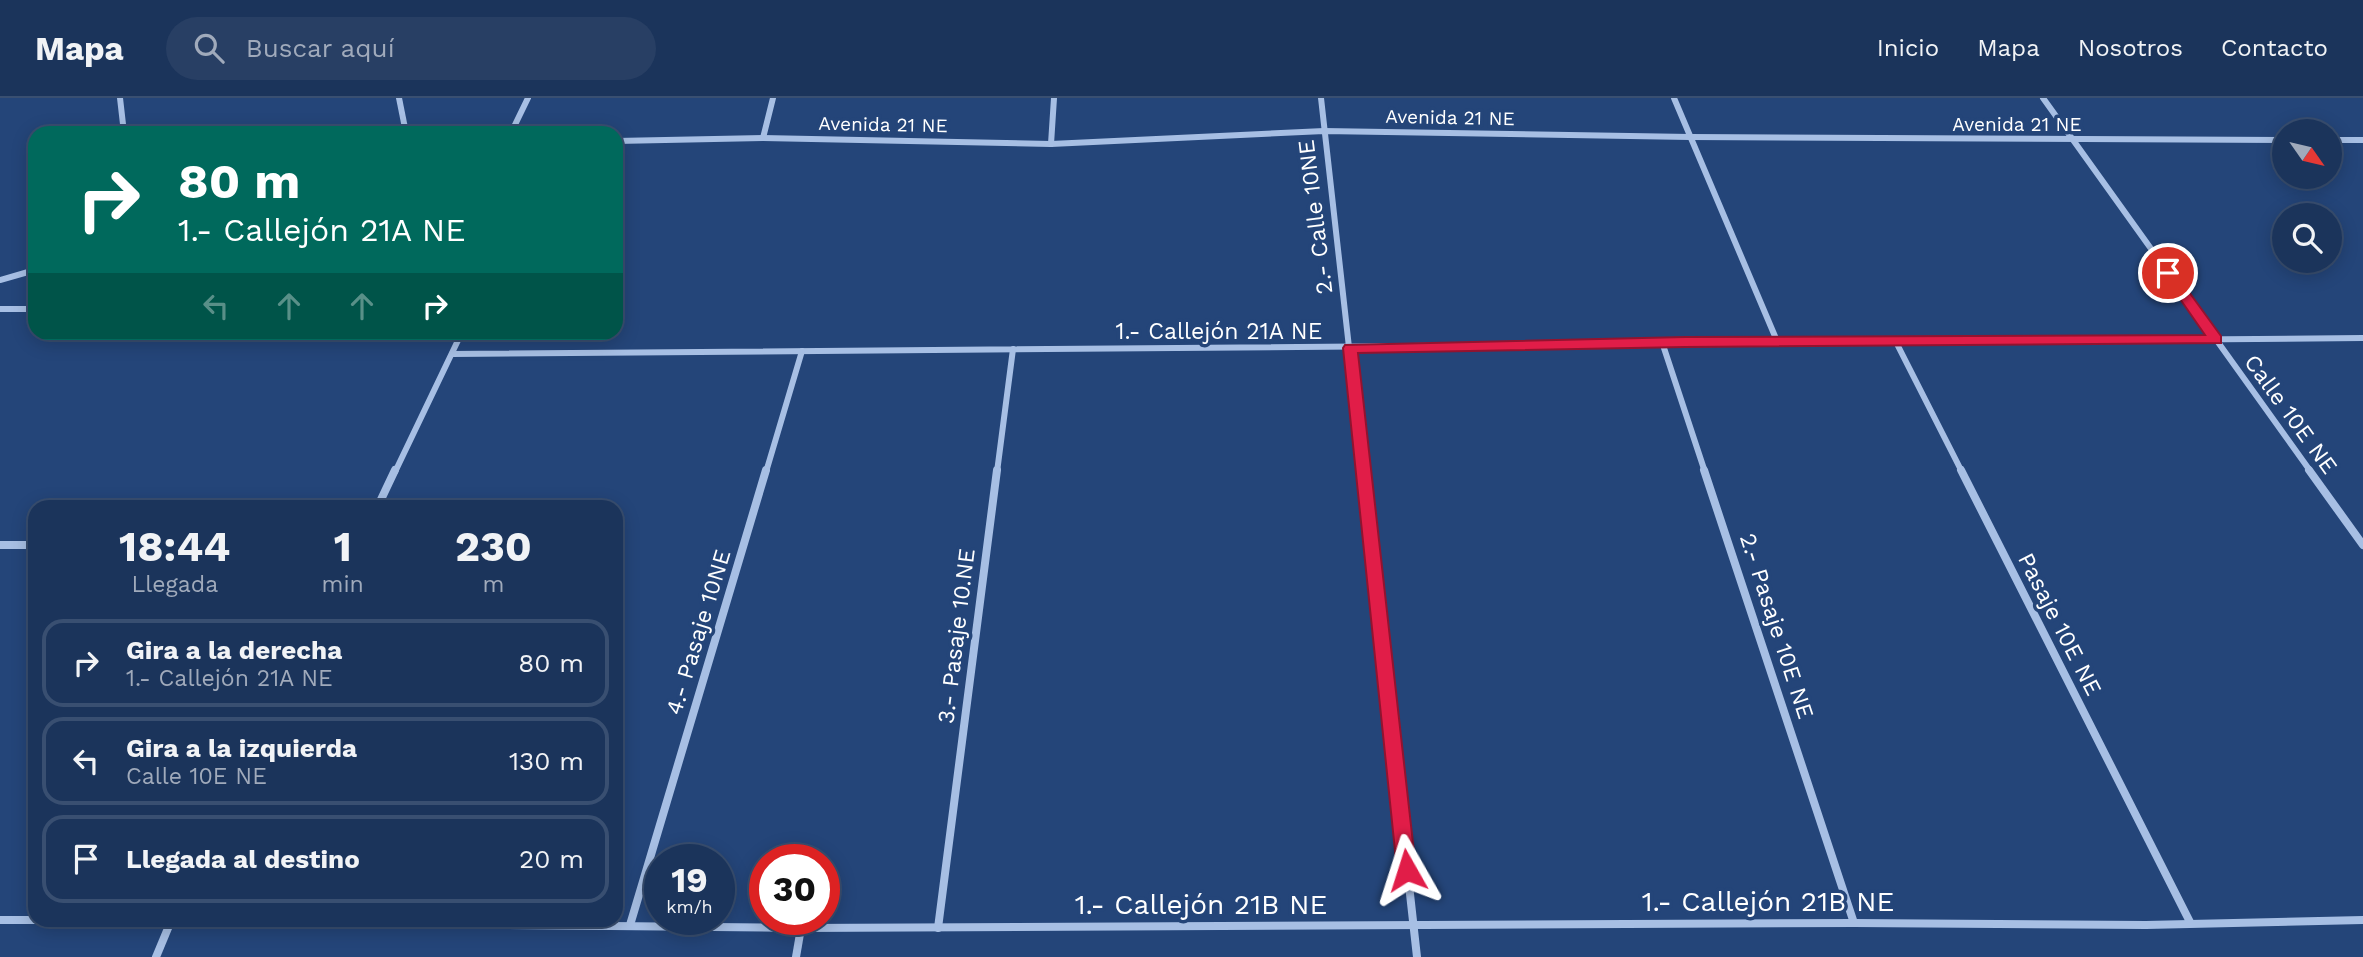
<!DOCTYPE html>
<html lang="es">
<head>
<meta charset="utf-8">
<style>
	:root { --surface:#1b345b; --page:#283f64; --text:#f1f3f6; --muted:#a0aabb; --line:#394f71 }
	body { margin:0; font-family:"Work Sans",sans-serif; background:var(--page); color:var(--text); height:100vh; display:flex; flex-direction:column; font-size:26px; white-space:nowrap }
	* { box-sizing:border-box; margin:0 }
	p { font-size:23px; color:var(--muted) }
	.icon { flex:none; width:38px; height:38px; fill:none; stroke:currentColor; stroke-width:2; stroke-linecap:round; stroke-linejoin:round }
	.map { position:relative; flex:1; overflow:hidden }
	.panel { position:absolute; left:28px; top:402px; width:595px; height:427px; display:flex; flex-direction:column; background:var(--surface); border-radius:21px; box-shadow:0 4px 18px #0003,0 0 0 2px var(--line) }
	.panel>* { flex:none }
	.guide { position:absolute; left:28px; top:28px; width:595px; height:214px; border-radius:21px; box-shadow:0 4px 18px #0003,0 0 0 2px var(--line); background:#00695c; color:#fff; overflow:hidden }
	.needle { width:46px; rotate:124deg }
	.buttons { position:absolute; left:2272px; top:21px; display:grid; gap:14px }
	.buttons a { display:grid; place-items:center; width:70px; height:70px; border-radius:50%; background:var(--surface); box-shadow:0 4px 18px #0003,0 0 0 2px var(--line); font-size:35px }
	.speed { position:absolute; left:644px; top:746px; display:flex; gap:14px; font-size:35px; font-weight:700; text-align:center }
	.speed>* { display:grid; place-content:center; width:91px; height:91px; border-radius:50%; background:var(--surface); box-shadow:0 4px 18px #0003,0 0 0 2px var(--line); line-height:1 }
	.speed small { font-size:18px; font-weight:400 }
	.speed .limit { border:10px solid #d22; background:#fff; color:#111 }
	.pin { position:absolute; display:grid; place-items:center; width:60px; height:60px; color:#fff; margin:-30px; border:4px solid #fff; border-radius:50%; box-shadow:0 2px 7px #0007 }
	.me { position:absolute; width:77px; margin:-38px; rotate:354deg; stroke-linejoin:round; filter:drop-shadow(0 0 5px #0008) }
	.turn { display:flex; align-items:center; gap:24px; height:147px; padding:0 35px; font-size:32px }
	.turn .icon { width:91px; height:91px; stroke-width:2.5 }
	.turn b { display:block; font-size:49px; line-height:60px }
	.lanes { display:flex; align-items:center; height:66px; padding:0 35px; background:#0003; justify-content:center; gap:35px; direction:ltr }
	.lanes .off { opacity:.35 }
	.eta { display:flex; justify-content:space-evenly; align-items:center; height:119px; text-align:center }
	.eta b { font-size:42px; font-weight:700; line-height:49px }
	ul { padding:0; list-style:none }
	li { display:flex; align-items:center; gap:21px; height:88px; margin:0 14px 10px; padding:0 21px; border:4px solid var(--line); border-radius:21px }
	li div { flex:1 }
	li b { display:block; font-size:26px }
	li em { font-style:normal }
	header { display:flex; align-items:center; gap:42px; box-sizing:border-box; height:98px; padding:0 35px; background:var(--surface); border-bottom:2px solid var(--line) }
	header strong { font-size:33px }
	nav { display:flex; gap:38px; margin-inline-start:auto; font-size:24px }
	.search { width:490px; height:63px; background:var(--page); display:flex; align-items:center; gap:18px; box-sizing:border-box; padding:0 24px; border-radius:38px; color:var(--muted); font-size:26px }
	.map>svg:first-child { display:block }
</style>
</head>
<body>
<header>
<strong>Mapa</strong>
<div class="search"><svg class="icon" aria-label="search" viewBox="0 0 24 24"><circle cx="10" cy="10" r="6"/><path d="M15 15l6 6"/></svg>Buscar aquí</div>
<nav><a>Inicio</a><a>Mapa</a><a>Nosotros</a><a>Contacto</a></nav>
</header>
<div class="map">
<svg width="2363" height="859" viewBox="0 0 2363 859">
	<rect width="100%" height="100%" fill="#244579"/>
	<g fill="none" stroke-linecap="round" stroke-linejoin="round">
		<g stroke="#a7bfe4" stroke-width="6">
			<polyline points="120,0 124,35"/>
			<polyline points="399,0 406,35"/>
			<polyline points="1321,0 1363,374"/>
			<polyline points="1674,0 1777,243"/>
			<polyline points="2043,0 2311,374"/>
			<polyline points="511,35 528,0"/>
			<polyline points="763,40 773,0"/>
			<polyline points="2329,42 2363,42"/>
			<polyline points="616,43 763,40 1051,46 1324,33 1690,39 2284,42"/>
			<polyline points="1051,46 1054,0"/>
			<polyline points="0,182 35,172"/>
			<polyline points="0,211 35,211"/>
			<polyline points="1662,244 1705,374"/>
			<polyline points="1896,244 1962,374"/>
			<polyline points="452,256 2363,240"/>
			<polyline points="395,374 462,234"/>
			<polyline points="766,374 802,253"/>
			<polyline points="997,374 1013,251"/>
		</g>
		<g stroke="#a7bfe4" stroke-width="8">
			<polyline points="1363,372 1417,859"/>
			<polyline points="1704,372 1854,825"/>
			<polyline points="1961,372 2190,824"/>
			<polyline points="2309,372 2363,447"/>
			<polyline points="377,410 395,372"/>
			<polyline points="0,447 35,447"/>
			<polyline points="0,822 35,822"/>
			<polyline points="40,822 801,830 1854,825 2146,827 2363,822"/>
			<polyline points="630,827 766,372"/>
			<polyline points="938,830 997,372"/>
			<polyline points="156,859 171,823"/>
			<polyline points="796,859 801,830"/>
		</g>
	</g>
	<polygon fill="#e11d48" stroke="#92132f" stroke-width="2" points="2168,171 2173,172 2221,238 2221,245 1685,249 1358,255 1416,772 1414,779 1407,781 1400,779 1397,772 1343,250 1345,247 1685,239 2205,237 2162,175"/>
	<g text-anchor="middle" stroke-width="7" stroke-linejoin="round" paint-order="stroke">
		<g font-size="19" fill="#fff" stroke="#244579">
			<text transform="translate(1450 19) rotate(1)" y="7">Avenida 21 NE</text>
			<text transform="translate(883 26) rotate(1)" y="7">Avenida 21 NE</text>
			<text x="2017" y="33">Avenida 21 NE</text>
		</g>
		<g font-size="23" fill="#fff" stroke="#244579">
			<text transform="translate(1315 119) rotate(-97)" y="8">2.- Calle 10NE</text>
			<text x="1219" y="241">1.- Callejón 21A NE</text>
			<text transform="translate(2291 316) rotate(54)" y="8">Calle 10E NE</text>
			<text transform="translate(2060 526) rotate(63)" y="8">Pasaje 10E NE</text>
			<text transform="translate(1777 528) rotate(72)" y="8">2.- Pasaje 10E NE</text>
			<text transform="translate(698 534) rotate(-73)" y="8">4.- Pasaje 10NE</text>
			<text transform="translate(956 538) rotate(-83)" y="8">3.- Pasaje 10.NE</text>
		</g>
		<g font-size="28" fill="#fff" stroke="#244579">
			<text x="1768" y="813">1.- Callejón 21B NE</text>
			<text x="1201" y="816">1.- Callejón 21B NE</text>
		</g>
	</g>
</svg>
<div class="buttons">
<a><svg class="needle" viewBox="-14 -14 28 28"><path d="M0-13l5 13h-10z" fill="#e53935"/><path d="M0 13l5-13h-10z" fill="#a0aabb"/></svg></a>
<a><svg class="icon" aria-label="search" viewBox="0 0 24 24"><circle cx="10" cy="10" r="6"/><path d="M15 15l6 6"/></svg></a>
</div>
<div class="speed"><div>19<small>km/h</small></div><div class="limit">30</div></div>
<div class="pin" style="left:2168px;top:175px;background:#d93025"><svg class="icon" aria-label="arrive" viewBox="0 0 24 24"><path d="M6 21V4h12l-3 4 3 4H6"/></svg></div>
<svg class="me" style="left:1407px;top:772px" viewBox="-20 -20 40 40"><path d="M0-17L14 15 0 8-14 15z" fill="#e11d48" stroke="#fff" stroke-width="4"/></svg>
<div class="guide">
<div class="turn"><svg class="icon" aria-label="right" viewBox="0 0 24 24"><path d="M7 20v-9h11M14 6l5 5-5 5"/></svg><div><b>80 m</b>1.- Callejón 21A NE</div></div>
<div class="lanes"><svg class="icon off" aria-label="left" viewBox="0 0 24 24"><path d="M17 20v-9H6M10 6l-5 5 5 5"/></svg><svg class="icon off" aria-label="ahead" viewBox="0 0 24 24"><path d="M12 20V5M6 11l6-6 6 6"/></svg><svg class="icon off" aria-label="ahead" viewBox="0 0 24 24"><path d="M12 20V5M6 11l6-6 6 6"/></svg><svg class="icon" aria-label="right" viewBox="0 0 24 24"><path d="M7 20v-9h11M14 6l5 5-5 5"/></svg></div>
</div>
<section class="panel">
<div class="eta">
<div><b>18:44</b><p>Llegada</p></div>
<div><b>1</b><p>min</p></div>
<div><b>230</b><p>m</p></div>
</div>
<ul>
<li><svg class="icon" aria-label="right" viewBox="0 0 24 24"><path d="M7 20v-9h11M14 6l5 5-5 5"/></svg><div><b>Gira a la derecha</b><p>1.- Callejón 21A NE</p></div><em>80 m</em></li>
<li><svg class="icon" aria-label="left" viewBox="0 0 24 24"><path d="M17 20v-9H6M10 6l-5 5 5 5"/></svg><div><b>Gira a la izquierda</b><p>Calle 10E NE</p></div><em>130 m</em></li>
<li><svg class="icon" aria-label="arrive" viewBox="0 0 24 24"><path d="M6 21V4h12l-3 4 3 4H6"/></svg><div><b>Llegada al destino</b></div><em>20 m</em></li>
</ul>
</section>
</div>
</body>
</html>
